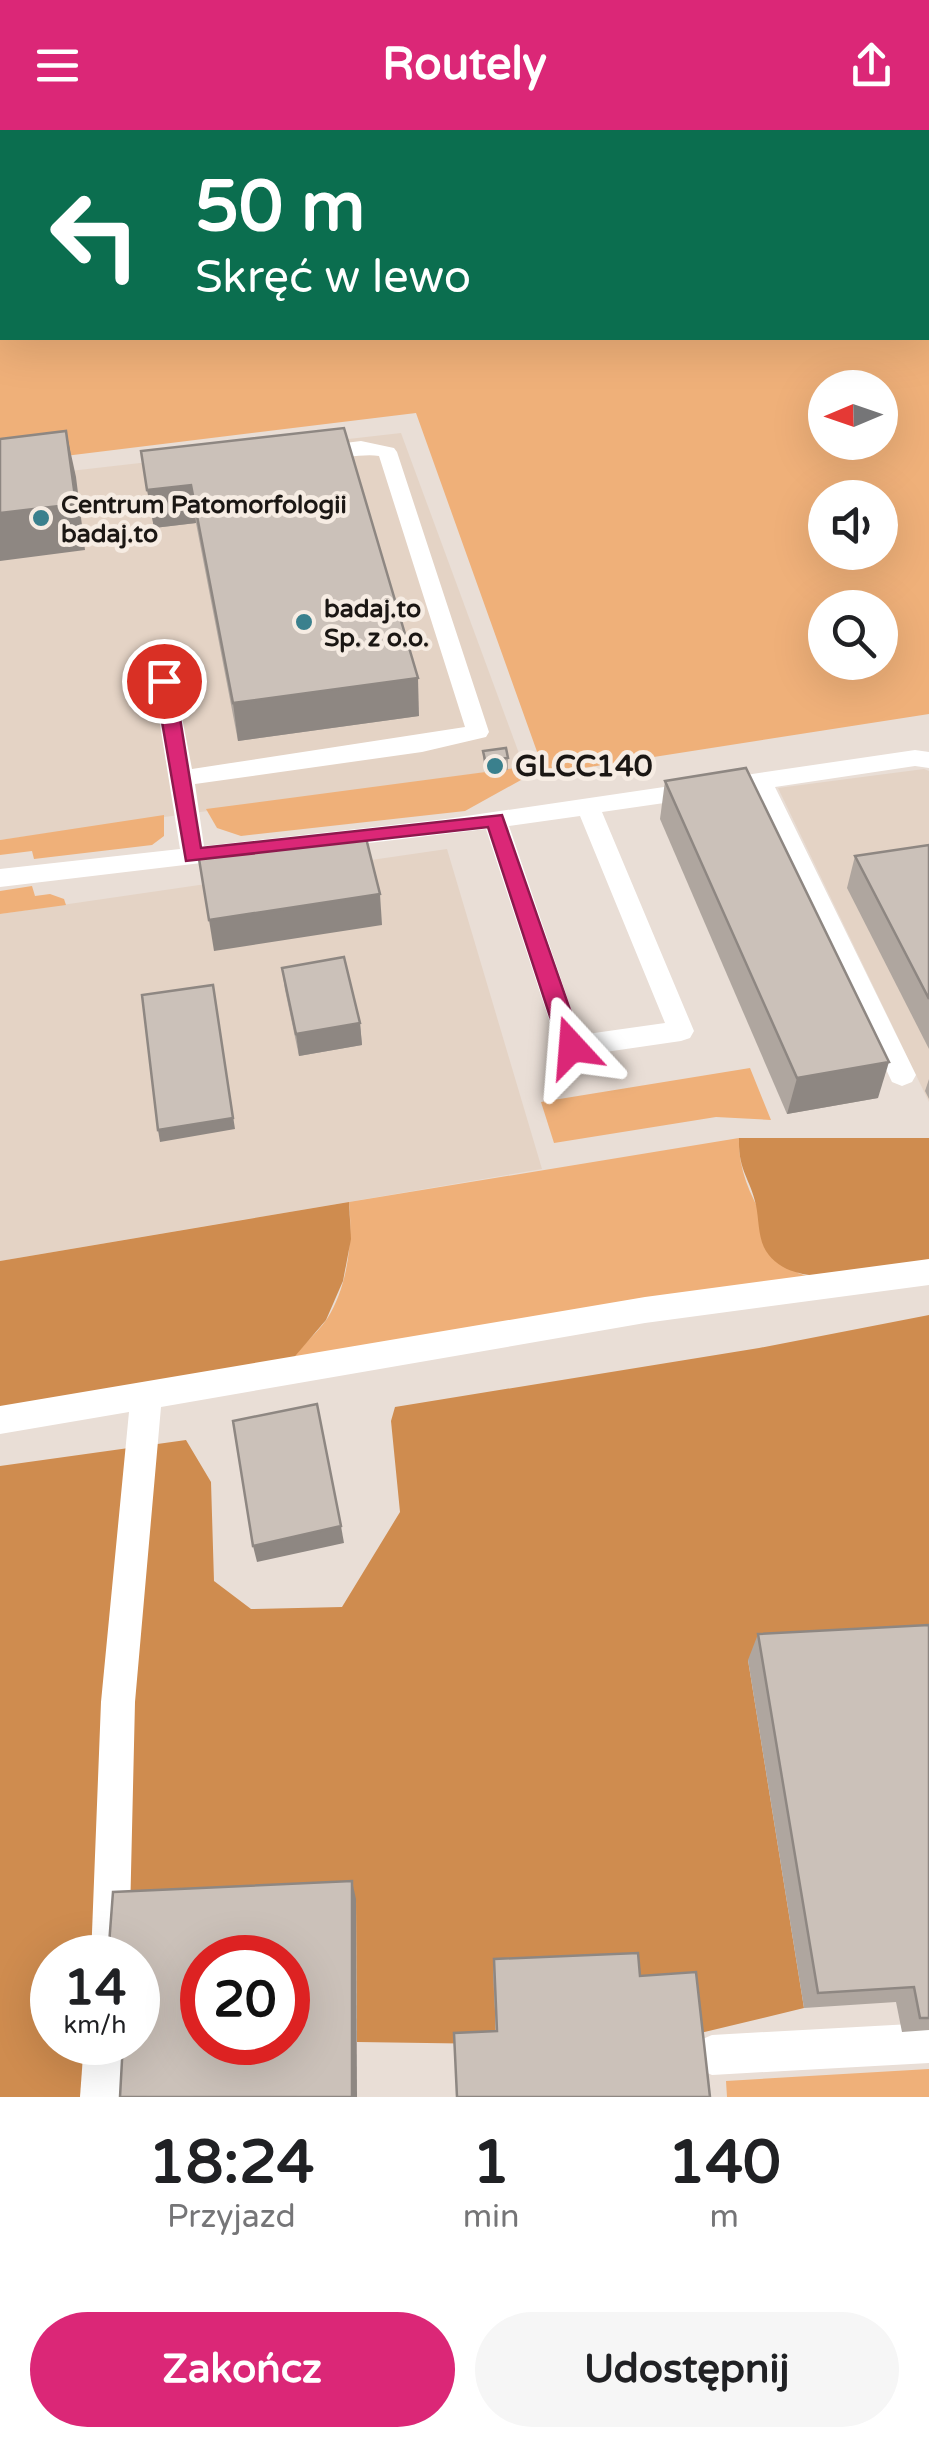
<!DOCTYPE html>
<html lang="pl">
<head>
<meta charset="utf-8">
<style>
	:root { --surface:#fff; --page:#f6f6f6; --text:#202124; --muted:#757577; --accent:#db2777 }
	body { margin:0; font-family:"Varela Round",sans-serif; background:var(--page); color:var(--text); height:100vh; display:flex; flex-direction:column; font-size:38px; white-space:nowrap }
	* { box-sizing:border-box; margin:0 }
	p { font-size:32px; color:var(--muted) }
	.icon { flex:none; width:55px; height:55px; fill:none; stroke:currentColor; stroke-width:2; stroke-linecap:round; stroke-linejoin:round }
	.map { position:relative; height:1967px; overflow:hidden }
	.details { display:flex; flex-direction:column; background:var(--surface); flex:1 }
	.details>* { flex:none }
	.guide { position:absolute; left:0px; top:0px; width:930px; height:210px; box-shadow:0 10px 40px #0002; background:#0b6e4f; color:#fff; overflow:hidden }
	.needle { width:65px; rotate:268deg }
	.fabs { position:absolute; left:808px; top:240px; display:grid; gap:20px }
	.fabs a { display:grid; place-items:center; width:90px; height:90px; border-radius:50%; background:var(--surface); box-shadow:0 10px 40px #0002; font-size:50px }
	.speed { position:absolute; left:30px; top:1805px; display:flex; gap:20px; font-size:50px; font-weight:700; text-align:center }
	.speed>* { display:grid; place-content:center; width:130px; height:130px; border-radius:50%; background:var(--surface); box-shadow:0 10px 40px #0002; line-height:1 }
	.speed small { font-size:25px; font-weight:400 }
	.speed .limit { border:15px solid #d22; background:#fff; color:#111 }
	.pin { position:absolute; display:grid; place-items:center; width:85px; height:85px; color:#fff; margin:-42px; border:5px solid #fff; border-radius:50%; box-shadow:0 2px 10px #0007 }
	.me { position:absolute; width:110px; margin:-55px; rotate:341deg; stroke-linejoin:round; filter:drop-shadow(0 0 8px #0008) }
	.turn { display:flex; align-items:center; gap:35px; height:210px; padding:0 30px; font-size:45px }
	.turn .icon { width:130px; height:130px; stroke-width:2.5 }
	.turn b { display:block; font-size:70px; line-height:85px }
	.eta { display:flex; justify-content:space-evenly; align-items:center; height:170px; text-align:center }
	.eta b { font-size:60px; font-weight:700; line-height:70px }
	.primary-button { display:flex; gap:20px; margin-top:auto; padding:20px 30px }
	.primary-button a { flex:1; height:115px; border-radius:60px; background:var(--accent); color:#fff; font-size:40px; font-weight:700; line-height:115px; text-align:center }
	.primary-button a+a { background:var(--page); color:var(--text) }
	header { display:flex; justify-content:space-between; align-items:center; height:130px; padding:0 30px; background:var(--accent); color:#fff; font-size:45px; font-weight:700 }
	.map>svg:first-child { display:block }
</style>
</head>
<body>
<header><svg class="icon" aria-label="menu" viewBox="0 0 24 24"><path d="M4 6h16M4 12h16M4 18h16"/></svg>Routely<svg class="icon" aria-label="share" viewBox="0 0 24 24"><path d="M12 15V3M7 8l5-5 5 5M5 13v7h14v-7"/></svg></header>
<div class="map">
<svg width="929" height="1967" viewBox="0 0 929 1967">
	<rect width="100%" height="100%" fill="#e9ded6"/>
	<g fill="#e4d3c5">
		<polygon points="401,303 524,637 0,710 0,349"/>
		<polygon points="924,639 929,641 929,972 778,658"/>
		<polygon points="447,719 542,1039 0,1131 0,784"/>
	</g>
	<g fill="#efb079" fill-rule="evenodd">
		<path d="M 0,0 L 929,0 L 929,584 L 545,644 L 416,283 L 0,334 ZM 2,2 L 928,2 L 928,208 L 2,208 ZM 825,258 L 880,258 L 880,312 L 825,312 ZM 825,368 L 880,368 L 880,422 L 825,422 ZM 825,478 L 880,478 L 880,532 L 825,532 Z"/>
		<polygon points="524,637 521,650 465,681 241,706 217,698 206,679"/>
		<polygon points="164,685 164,706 152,715 34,729 32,721 0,725 0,710"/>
		<polygon points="32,756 35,766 50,764 64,769 66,775 0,784 0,761"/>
		<polygon points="750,938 771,990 716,987 554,1013 541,972"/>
		<path d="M 739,1008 C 737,1058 773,1102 798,1143 L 813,1148 L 290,1232 C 300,1216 316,1205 327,1189 C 348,1156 353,1110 349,1072 Z"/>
		<polygon points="929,1939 929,1967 727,1967 726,1951"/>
	</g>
	<g fill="#cf8c4f">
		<path d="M 739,1008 L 929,1008 L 929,1132 C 885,1138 794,1166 766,1121 C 758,1108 759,1090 756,1075 C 750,1048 738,1041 739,1008 Z"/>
		<polygon points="349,1072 351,1109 343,1151 326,1190 290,1232 0,1280 0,1131"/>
		<polygon points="929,1185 929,1520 748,1530 804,1878 692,1905 494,1845 496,1914 357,1912 356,1770 123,1827 52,1828 52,1912 138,1912 139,1893 134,1967 0,1967 0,1336 186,1310 211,1352 214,1451 251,1479 342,1477 400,1382 391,1291 395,1277 759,1218"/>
	</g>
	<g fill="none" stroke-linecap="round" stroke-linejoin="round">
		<g fill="#fff" fill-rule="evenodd">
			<path d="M 361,311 L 394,318 L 397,322 L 489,602 L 486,607 L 422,622 L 195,654 L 204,716 L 446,689 L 915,620 L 929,622 L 929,638 L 915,636 L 775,657 L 916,945 L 912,952 L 902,956 L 892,952 L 754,660 L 602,682 L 694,901 L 690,908 L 681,911 L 571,927 L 562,924 L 558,917 L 486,699 L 0,757 L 0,739 L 180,719 L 153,551 L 156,546 L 172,546 L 175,551 L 192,639 L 465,597 L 379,326 C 357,322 320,336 303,323 L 313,317 ZM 580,686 L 665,893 L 580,905 L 509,696 Z"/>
			<polygon points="929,1129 929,1155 645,1193 161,1277 135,1572 129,1828 91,1828 101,1572 129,1282 0,1304 0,1276 645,1167"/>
			<polygon points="929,1893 929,1933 712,1945 698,1939 692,1925 698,1911 712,1905"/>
			<polygon points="84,1912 124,1912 120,1967 80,1967"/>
		</g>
	</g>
	<g fill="#afa69f">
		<polygon points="141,321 419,586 238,611 196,393 154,398"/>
		<polygon points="483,621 508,628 508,640 484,642"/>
		<polygon points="665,651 878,968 787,984 660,689"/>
		<polygon points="929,715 929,919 847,758 855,726"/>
		<polygon points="282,838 360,893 362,915 299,926 285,860"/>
		<polygon points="929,949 929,969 925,961"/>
		<polygon points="929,1495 929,1900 902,1902 896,1872 804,1878 748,1530 758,1504"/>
		<polygon points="638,1823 496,1901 493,1845 494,1829"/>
	</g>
	<g fill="#8e8782">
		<polygon points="66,301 76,347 85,420 0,431 0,383"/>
		<polygon points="191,355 196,393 154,398 147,360"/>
		<polygon points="418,548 419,586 238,611 233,573"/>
		<polygon points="380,764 382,795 214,821 209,790"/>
		<polygon points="213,855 235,999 160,1012 158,1000"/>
		<polygon points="360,893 362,915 299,926 296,904"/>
		<polygon points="889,932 878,968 787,984 797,948"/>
		<polygon points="341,1396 344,1413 257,1432 253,1416"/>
		<polygon points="352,1751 356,1769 357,1967 352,1967"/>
	</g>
	<g fill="#cbc1b9" stroke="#8e8782" stroke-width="2.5" fill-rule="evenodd">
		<polygon points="344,298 418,548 233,573 191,355 147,360 141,321"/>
		<polygon points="66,301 76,374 0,383 0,309"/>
		<polygon points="506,618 508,628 485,630 483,621"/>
		<polygon points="746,638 889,932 797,948 665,651"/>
		<polygon points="365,704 380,764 209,790 199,729"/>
		<polygon points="929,715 929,869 855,726"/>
		<polygon points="344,827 360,893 296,904 282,838"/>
		<polygon points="213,855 233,988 158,1000 142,865"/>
		<polygon points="317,1274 341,1396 253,1416 233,1291"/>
		<polygon points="929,1495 929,1888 920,1888 914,1857 818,1863 758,1504"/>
		<path d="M 352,1751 L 352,1967 L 120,1967 L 123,1912 L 138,1912 L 138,1828 L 108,1828 L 113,1762 ZM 202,1828 L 288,1828 L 288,1912 L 202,1912 Z"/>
		<polygon points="638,1823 640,1846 696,1842 710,1967 457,1967 454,1903 497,1901 494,1829"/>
	</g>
	<polygon fill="#db2777" stroke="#8e194d" stroke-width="2.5" points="164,545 174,551 201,718 502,685 583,917 579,923 564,923 560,917 488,697 186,731 155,551"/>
	<g fill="#3a808d" stroke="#f6ece3" stroke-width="4">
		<circle cx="41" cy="388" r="10"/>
		<circle cx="304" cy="492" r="10"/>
		<circle cx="495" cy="636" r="10"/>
	</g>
	<g text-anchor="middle" stroke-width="9" stroke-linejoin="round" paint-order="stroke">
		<g font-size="25" font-weight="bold" fill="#1b1714" stroke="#f6ece3" text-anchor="start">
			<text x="61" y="383">Centrum Patomorfologii<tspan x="61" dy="29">badaj.to</tspan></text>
			<text x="324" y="487">badaj.to<tspan x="324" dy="29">Sp. z o.o.</tspan></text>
		</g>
		<g font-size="30" font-weight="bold" fill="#1b1714" stroke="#f6ece3" text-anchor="start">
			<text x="515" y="646">GLCC140</text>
		</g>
	</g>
</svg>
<div class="fabs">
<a><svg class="needle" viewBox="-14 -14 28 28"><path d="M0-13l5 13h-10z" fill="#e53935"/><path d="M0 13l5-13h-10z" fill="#757577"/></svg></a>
<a><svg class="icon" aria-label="sound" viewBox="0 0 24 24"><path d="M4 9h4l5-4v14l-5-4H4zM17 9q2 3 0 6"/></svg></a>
<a><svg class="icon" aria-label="search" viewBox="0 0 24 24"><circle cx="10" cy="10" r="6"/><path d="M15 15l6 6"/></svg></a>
</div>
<div class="speed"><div>14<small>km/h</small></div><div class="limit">20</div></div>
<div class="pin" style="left:164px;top:551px;background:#d93025"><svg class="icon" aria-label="arrive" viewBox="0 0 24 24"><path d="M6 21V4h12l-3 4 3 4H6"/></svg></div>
<svg class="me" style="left:572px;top:917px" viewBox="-20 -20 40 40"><path d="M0-17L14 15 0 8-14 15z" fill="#db2777" stroke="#fff" stroke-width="4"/></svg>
<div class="guide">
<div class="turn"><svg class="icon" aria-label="left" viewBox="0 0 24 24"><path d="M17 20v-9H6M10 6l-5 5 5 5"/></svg><div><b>50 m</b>Skręć w lewo</div></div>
</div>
</div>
<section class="details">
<div class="eta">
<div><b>18:24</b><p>Przyjazd</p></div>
<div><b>1</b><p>min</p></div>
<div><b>140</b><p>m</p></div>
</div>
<div class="primary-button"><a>Zakończ</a><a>Udostępnij</a></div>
</section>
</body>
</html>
